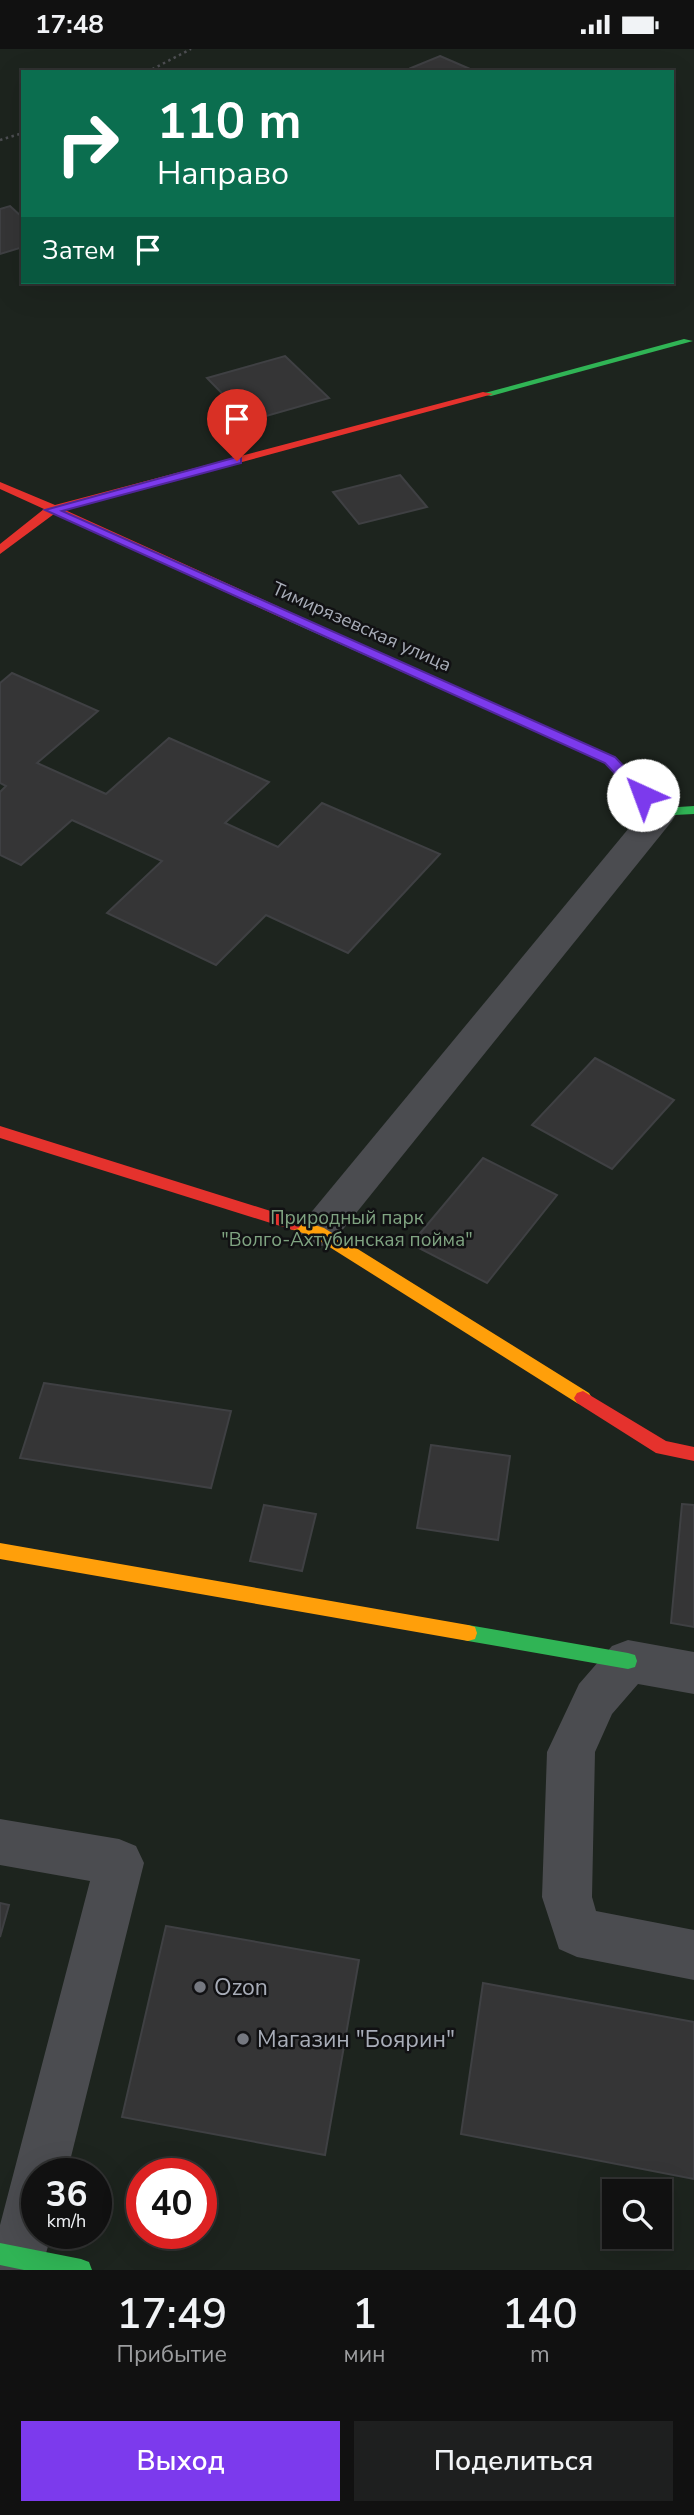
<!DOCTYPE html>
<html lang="ru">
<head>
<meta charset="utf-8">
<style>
	:root { --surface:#111; --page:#1e1f1f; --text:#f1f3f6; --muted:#9c9d9f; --line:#303131; --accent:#7c3aed }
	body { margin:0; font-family:"Nunito Sans",sans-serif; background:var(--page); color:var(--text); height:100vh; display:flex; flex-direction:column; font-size:26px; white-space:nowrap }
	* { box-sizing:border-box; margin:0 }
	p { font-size:23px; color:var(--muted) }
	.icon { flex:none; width:38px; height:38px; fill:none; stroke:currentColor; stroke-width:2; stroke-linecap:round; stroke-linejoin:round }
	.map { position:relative; height:2221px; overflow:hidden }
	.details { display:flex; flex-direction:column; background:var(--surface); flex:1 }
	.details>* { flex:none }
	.banner { position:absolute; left:21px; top:21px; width:653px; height:214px; border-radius:0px; box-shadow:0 7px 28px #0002,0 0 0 2px var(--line); background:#0b6e4f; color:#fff; overflow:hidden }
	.buttons { position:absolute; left:602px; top:2130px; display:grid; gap:14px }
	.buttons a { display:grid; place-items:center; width:70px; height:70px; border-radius:0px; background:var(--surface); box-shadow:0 7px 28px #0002,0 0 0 2px var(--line); font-size:35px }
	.speed { position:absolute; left:21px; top:2109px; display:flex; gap:14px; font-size:35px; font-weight:700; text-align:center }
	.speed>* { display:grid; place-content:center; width:91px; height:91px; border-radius:50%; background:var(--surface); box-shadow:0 7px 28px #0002,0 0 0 2px var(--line); line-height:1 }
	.speed small { font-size:18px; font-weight:400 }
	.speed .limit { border:10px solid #d22; background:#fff; color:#111 }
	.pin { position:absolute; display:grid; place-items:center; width:60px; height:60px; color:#fff; margin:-72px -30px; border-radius:50% 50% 50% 0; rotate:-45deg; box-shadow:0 0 7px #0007 }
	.pin .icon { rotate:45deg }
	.me { position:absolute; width:77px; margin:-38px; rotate:317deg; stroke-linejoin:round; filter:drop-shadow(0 0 5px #0008) }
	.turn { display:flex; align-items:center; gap:24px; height:147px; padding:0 21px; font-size:32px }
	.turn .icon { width:91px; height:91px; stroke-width:2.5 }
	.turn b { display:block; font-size:49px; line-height:60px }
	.then { display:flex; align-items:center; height:66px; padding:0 21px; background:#0003; gap:14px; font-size:26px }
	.eta { display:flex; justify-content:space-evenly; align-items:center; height:119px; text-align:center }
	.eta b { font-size:42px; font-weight:600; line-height:49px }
	.cta { display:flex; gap:14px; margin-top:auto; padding:14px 21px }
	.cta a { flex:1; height:80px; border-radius:0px; background:var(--accent); color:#fff; font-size:28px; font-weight:600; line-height:80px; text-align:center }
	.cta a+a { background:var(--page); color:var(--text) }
	.status { display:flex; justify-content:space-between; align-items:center; height:49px; padding:0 35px; background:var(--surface); direction:ltr }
	.status svg { height:19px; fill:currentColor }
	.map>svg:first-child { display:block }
</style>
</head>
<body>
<div class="status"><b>17:48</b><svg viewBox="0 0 49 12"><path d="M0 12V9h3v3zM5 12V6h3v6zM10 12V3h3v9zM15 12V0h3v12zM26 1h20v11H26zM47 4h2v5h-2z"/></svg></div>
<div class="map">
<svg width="694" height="2221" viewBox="0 0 694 2221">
	<rect width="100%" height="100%" fill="#171717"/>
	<path fill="#1d241e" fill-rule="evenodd" d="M 0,0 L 694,0 L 694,2221 L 0,2221 ZM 23,23 L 672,23 L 672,233 L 23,233 ZM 37,2124 L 96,2124 L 96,2184 L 37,2184 ZM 142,2124 L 201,2124 L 201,2184 L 142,2184 ZM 614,2142 L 660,2142 L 660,2188 L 614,2188 Z"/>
	<g fill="#353536" stroke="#3f4043" stroke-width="2">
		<polygon points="440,7 477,23 418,23 411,19"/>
		<polygon points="10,157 23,169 23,198 0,205 0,160"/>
		<polygon points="285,307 329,349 249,372 207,329"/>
		<polygon points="400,426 427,458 359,475 333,443"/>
		<polygon points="12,624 98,662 37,714 106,745 169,689 269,733 225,774 278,798 322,754 440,805 348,904 266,866 216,916 107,864 162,812 72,771 21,816 0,806 0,743 6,737 0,734 0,634"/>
		<polygon points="595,1009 674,1051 612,1120 532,1076"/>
		<polygon points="483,1109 557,1146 487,1234 411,1195"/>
		<polygon points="44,1334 231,1362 211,1439 20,1409"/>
		<polygon points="431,1396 510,1407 498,1491 417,1479"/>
		<polygon points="682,1455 694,1456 694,1578 671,1574"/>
		<polygon points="264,1456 316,1465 302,1522 250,1512"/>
		<polygon points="0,1854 9,1856 0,1888"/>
		<polygon points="166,1877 359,1911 325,2106 122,2068"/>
		<polygon points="483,1934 694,1973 694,2130 461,2085"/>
	</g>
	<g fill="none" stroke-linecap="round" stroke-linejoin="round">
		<g stroke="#4d4e52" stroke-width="2.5" stroke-dasharray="2.5 3.5" stroke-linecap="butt">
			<polyline points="147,23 191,0"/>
			<polyline points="0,91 23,84"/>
		</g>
		<g fill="#4b4c50" fill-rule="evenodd">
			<polygon points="660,753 672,756 677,764 672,772 332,1194 318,1198 304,1194 298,1183 304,1172 648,756"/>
			<polygon points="628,1591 694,1603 694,1645 638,1635 612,1665 595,1703 592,1848 596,1862 694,1881 694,1931 577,1908 559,1900 542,1848 547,1703 579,1635 612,1597"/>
			<polygon points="0,1770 119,1790 136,1797 144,1814 67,2124 37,2124 37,2184 52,2184 41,2221 0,2221 0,2176 90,1832 0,1816"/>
		</g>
		<g fill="#30b455" fill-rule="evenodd">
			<polygon points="684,290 693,292 491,347 481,345"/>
			<polygon points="295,566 615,708 663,759 694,757 694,765 655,767 605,714 291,573 289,570"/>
			<polygon points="468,1576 628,1604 635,1606 637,1612 635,1618 628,1620 468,1592 461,1590 459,1584 461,1578"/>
			<polygon points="0,2194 81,2210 89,2213 92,2221 24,2221 0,2216"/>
		</g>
		<g fill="#ff9f0a" fill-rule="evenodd">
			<polygon points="293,1169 324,1179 589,1344 592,1349 589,1354 583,1356 577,1354 312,1187 287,1179 285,1175 287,1171"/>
			<polygon points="0,1494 468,1576 475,1578 477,1584 475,1590 468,1592 0,1510"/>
		</g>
		<g fill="#e5322d" fill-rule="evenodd">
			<polygon points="483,343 493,345 65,461 299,567 299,573 291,573 54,465 0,505 0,495 44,460 0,440 0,433 55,456"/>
			<polygon points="0,1077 299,1171 301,1175 299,1179 293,1181 0,1089"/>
			<polygon points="583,1342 666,1392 694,1398 694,1412 656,1404 577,1354 574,1349 577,1344"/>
		</g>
	</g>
	<polygon fill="#7c3aed" stroke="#51269a" stroke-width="2" points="237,408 241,409 241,414 62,462 615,708 648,743 648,750 639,750 605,714 45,461"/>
	<g fill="#757880" stroke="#111113" stroke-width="2.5">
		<circle cx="200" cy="1938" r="7"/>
		<circle cx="243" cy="1990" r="7"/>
	</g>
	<g text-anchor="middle" stroke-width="5" stroke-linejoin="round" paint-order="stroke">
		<g font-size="19" fill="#a8adb8" stroke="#111113">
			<text transform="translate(362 577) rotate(24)" y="7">Тимирязевская улица</text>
		</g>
		<g font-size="19" fill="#7fa381" stroke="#111113">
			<text x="347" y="1175">Природный парк<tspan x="347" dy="22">"Волго-Ахтубинская пойма"</tspan></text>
		</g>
		<g font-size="23" fill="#a8adb8" stroke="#111113" text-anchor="start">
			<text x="214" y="1946">Ozon</text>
			<text x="257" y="1998">Магазин "Боярин"</text>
		</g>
	</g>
</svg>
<div class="buttons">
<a><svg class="icon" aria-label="search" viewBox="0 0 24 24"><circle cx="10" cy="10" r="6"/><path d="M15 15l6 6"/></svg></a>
</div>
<div class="speed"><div>36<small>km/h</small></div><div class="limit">40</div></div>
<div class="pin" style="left:237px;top:412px;background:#d93025"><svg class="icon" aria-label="arrive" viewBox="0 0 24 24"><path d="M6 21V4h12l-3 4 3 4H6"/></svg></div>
<svg class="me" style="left:643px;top:746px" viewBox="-20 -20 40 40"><circle r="19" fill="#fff"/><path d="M0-13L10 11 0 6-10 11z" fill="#7c3aed"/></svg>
<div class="banner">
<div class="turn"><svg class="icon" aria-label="right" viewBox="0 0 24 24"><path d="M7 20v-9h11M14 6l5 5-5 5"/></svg><div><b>110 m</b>Направо</div></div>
<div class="then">Затем<svg class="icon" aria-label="arrive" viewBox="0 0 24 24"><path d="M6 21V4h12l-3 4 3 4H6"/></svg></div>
</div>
</div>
<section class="details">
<div class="eta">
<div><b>17:49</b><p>Прибытие</p></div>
<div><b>1</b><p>мин</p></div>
<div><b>140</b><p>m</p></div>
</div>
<div class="cta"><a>Выход</a><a>Поделиться</a></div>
</section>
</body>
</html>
